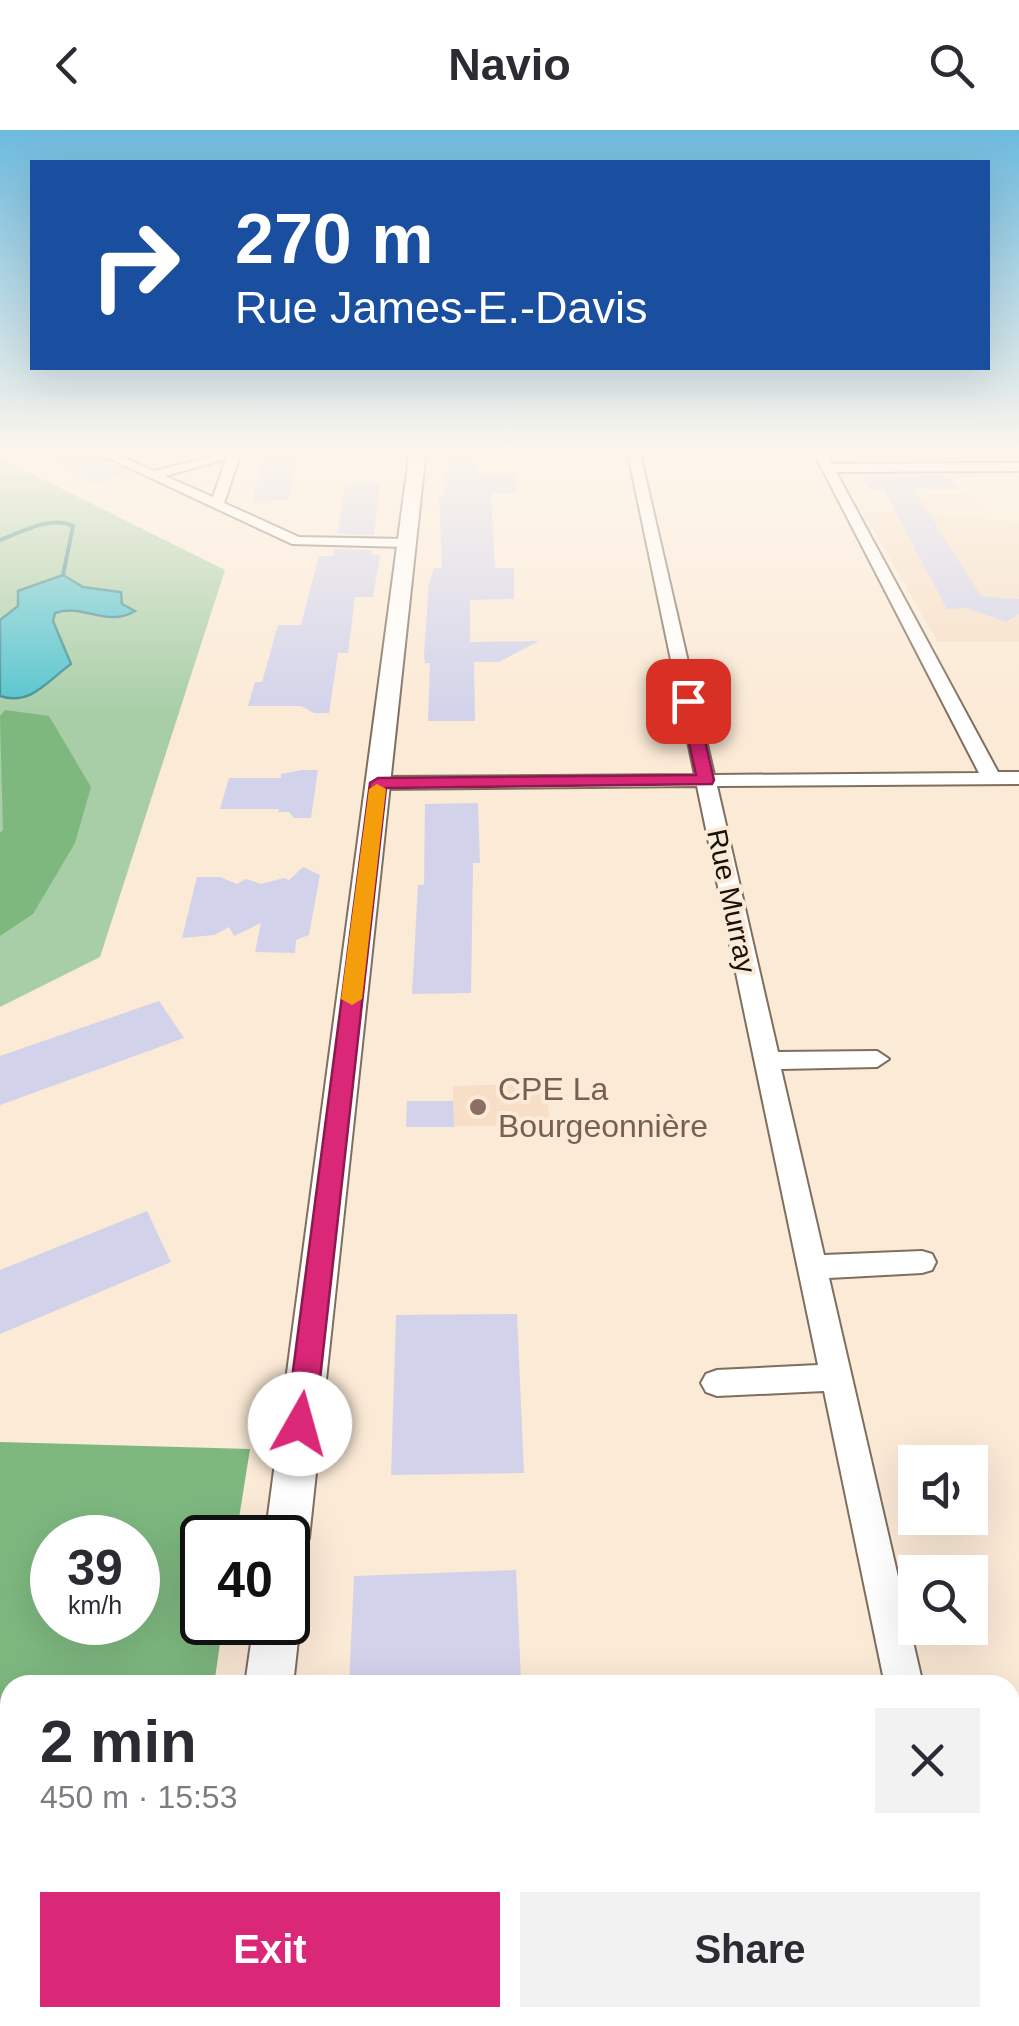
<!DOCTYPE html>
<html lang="en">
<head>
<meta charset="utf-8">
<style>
	:root { --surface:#fff; --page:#f2f2f3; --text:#2b2b33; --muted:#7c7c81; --accent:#db2777 }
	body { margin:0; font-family:Helvetica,sans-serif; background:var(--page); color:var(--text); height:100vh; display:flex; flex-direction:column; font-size:38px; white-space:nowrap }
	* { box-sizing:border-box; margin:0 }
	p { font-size:32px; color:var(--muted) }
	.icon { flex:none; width:55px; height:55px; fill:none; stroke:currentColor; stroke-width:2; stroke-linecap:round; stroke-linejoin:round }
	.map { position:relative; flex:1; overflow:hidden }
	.side { position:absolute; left:0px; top:1545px; width:1020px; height:352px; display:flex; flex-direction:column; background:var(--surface); border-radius:30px 30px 0 0; box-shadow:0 10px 40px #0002 }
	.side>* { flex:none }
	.banner { position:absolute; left:30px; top:30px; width:960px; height:210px; border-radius:0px; box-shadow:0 10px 40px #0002; background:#1a4fa0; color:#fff; overflow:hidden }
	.tools { position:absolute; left:898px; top:1315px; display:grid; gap:20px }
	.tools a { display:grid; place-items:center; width:90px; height:90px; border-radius:0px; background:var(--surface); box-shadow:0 10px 40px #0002; font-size:50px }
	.speed { position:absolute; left:30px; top:1385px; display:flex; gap:20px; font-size:50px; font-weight:700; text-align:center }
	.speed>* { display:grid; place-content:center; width:130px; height:130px; border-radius:50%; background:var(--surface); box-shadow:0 10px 40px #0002; line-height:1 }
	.speed small { font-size:25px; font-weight:400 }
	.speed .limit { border:5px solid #111; border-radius:15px; background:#fff; color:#111 }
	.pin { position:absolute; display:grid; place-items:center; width:85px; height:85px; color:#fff; margin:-42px; border-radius:20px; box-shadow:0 5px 15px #0006 }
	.me { position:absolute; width:110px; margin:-55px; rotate:7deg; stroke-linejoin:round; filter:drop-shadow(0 0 8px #0008) }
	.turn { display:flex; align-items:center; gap:35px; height:210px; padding:0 40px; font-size:45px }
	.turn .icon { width:130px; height:130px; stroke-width:2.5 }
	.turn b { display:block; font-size:70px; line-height:85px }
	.round { display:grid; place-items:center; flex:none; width:105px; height:105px; border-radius:0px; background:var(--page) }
	.overview { display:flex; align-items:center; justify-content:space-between; height:170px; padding:0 40px }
	h1 { font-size:60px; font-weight:700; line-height:75px }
	.button { display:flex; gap:20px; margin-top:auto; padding:20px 40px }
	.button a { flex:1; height:115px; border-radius:0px; background:var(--accent); color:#fff; font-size:40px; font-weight:700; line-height:115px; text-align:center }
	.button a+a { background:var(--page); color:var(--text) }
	header { display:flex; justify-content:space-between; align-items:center; height:130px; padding:0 40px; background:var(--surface); font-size:45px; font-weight:700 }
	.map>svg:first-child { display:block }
</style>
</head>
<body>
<header><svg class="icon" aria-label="back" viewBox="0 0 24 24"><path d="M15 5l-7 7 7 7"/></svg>Navio<svg class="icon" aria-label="search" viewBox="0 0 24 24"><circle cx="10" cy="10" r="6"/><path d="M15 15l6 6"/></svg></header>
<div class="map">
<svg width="1019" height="1896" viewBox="0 0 1019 1896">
	<rect width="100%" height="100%" fill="#fbead6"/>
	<g fill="#f6dfc6">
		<polygon points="944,363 972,363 986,381 929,381 917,369"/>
		<polygon points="914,381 1019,392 1019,512 938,512 863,382"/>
		<polygon points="545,953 551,995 407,997 407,971 453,971 453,956"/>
	</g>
	<g fill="#a7cea7">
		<polygon points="0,328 225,440 100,827 0,877"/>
		<polygon points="10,1761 10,1888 158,1888 157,1896 0,1896 0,1765"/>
	</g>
	<g fill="#7eb87f" fill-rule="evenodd">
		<polygon points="5,580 49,586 91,657 75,713 33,784 0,806 0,703 3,700 0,586"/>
		<path d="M 0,1312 L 250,1319 L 236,1407 L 202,1408 L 202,1492 L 223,1493 L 214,1555 L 10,1555 L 10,1747 L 0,1751 ZM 52,1408 L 138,1408 L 138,1492 L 52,1492 Z"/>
	</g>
	<path fill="#54c4ce" stroke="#428e93" stroke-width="2.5" d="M 63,445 L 83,457 L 121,462 L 122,474 L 135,481 C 107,498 83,473 55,483 L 53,491 L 71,534 C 47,551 31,576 0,566 L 0,490 L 18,476 L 18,461 Z"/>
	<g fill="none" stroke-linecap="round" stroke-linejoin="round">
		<path stroke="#428e93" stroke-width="4" d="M 0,410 C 22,402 51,385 73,396 L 63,445"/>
	</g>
	<g fill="#d2d3eb">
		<polygon points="26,319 86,319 124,339 124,344 95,353"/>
		<polygon points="448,319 476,319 477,344 515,344 517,363 491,363 495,438 514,438 514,469 470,470 470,512 539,511 499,532 474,532 475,591 428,591 430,533 425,533 424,525 429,453 434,438 442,438 439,367 443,367"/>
		<polygon points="846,319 929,319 937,330 852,330"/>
		<polygon points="297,326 289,370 253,371 263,327"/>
		<polygon points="948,345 958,359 914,359 981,466 1019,469 1019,484 1006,492 967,478 947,479 884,360 869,360 861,346"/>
		<polygon points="346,354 380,354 374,405 337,404"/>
		<polygon points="334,419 372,420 371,425 380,425 373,467 355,467 348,523 338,523 329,583 314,583 301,576 248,576 255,552 262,552 278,495 301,495 319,426 333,426"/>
		<polygon points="302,640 318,640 311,688 294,688 289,682 278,682 279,679 220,679 229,648 281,648 281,644"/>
		<polygon points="478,673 480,733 473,733 471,863 412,864 418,755 424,755 425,674"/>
		<polygon points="303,737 320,745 309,805 296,810 295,823 255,822 261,793 234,806 229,797 214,805 182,808 197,747 220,747 237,754 246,749 261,754 284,748 289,750"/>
		<polygon points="159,871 184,908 0,975 0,926"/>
		<polygon points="407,971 453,971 454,997 406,997"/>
		<polygon points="147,1081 171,1132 0,1204 0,1140"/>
		<polygon points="517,1184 524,1343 391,1345 396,1185"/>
		<polygon points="516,1440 521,1550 349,1555 354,1446"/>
	</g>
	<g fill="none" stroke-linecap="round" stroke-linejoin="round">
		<defs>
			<g id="minor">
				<path d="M 89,319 L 104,319 L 154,341 L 242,319 L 224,373 L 299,407 L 406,409 L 413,413 L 406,417 L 292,414 ZM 226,329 L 213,367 L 165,346 Z"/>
				<polygon points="627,319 639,319 714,645 979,643 812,319 824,319 832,334 1019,333 1019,341 836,342 998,642 1019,642 1019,654 717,656 778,922 877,921 889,929 877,937 781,939 824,1125 922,1121 932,1124 936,1132 932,1140 922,1143 829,1148 923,1555 885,1555 824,1261 717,1266 706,1262 701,1253 706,1244 717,1240 818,1235 697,656 378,659 368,653 378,647 695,645"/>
				<polygon points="955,1888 999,1888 1001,1896 957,1896"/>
			</g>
			<g id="tertiary">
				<polygon points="410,319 426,319 309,1408 303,1423 288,1429 288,1408 265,1408"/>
				<polygon points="288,1473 293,1476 300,1492 293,1555 245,1555 254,1492 288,1492"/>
				<polygon points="201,1888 257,1888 256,1896 200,1896"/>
			</g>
		</defs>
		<use href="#minor" stroke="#7e6f5e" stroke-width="4"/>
		<use href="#tertiary" stroke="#7e6f5e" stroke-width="4"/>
		<use href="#minor" fill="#fff" fill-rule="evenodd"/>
		<use href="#tertiary" fill="#fff" fill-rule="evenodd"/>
	</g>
	<linearGradient id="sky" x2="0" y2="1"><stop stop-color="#6dbade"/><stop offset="0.55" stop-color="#fdf6ed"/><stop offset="1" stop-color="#fdf6ed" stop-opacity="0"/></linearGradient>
	<rect width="1019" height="584" fill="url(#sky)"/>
	<polygon fill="#db2777" stroke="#8e194d" stroke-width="2.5" points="688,566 696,571 714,650 712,654 386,658 315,1294 311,1303 300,1307 290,1303 286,1294 370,653 378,648 696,645 680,571"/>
	<polygon fill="#f59e0b" points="377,654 386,659 362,869 352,875 341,869 369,659"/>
	<circle fill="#8d6e63" stroke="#fbead6" stroke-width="4" cx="478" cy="977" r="10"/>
	<g text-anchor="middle" stroke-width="8" stroke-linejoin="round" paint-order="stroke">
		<g font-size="28" fill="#17110a" stroke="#fbead6">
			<text transform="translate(732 771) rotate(78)" y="10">Rue Murray</text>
		</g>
		<g font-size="32" fill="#785e54" stroke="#fbead6" text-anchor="start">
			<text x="498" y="970">CPE La<tspan x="498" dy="37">Bourgeonnière</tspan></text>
		</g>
	</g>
</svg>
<div class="tools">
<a><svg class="icon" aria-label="sound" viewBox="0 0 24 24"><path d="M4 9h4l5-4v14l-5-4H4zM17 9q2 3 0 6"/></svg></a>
<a><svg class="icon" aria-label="search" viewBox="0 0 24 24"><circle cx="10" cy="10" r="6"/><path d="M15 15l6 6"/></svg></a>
</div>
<div class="speed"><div>39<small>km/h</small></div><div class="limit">40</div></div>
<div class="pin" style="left:688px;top:571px;background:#d93025"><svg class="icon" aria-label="arrive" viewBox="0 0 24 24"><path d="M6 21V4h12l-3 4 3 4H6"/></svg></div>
<svg class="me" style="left:300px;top:1294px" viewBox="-20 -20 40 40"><circle r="19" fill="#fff"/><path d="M0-13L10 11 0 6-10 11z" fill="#db2777"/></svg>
<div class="banner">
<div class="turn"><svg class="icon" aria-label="right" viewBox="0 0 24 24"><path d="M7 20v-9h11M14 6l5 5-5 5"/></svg><div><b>270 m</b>Rue James-E.-Davis</div></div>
</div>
<section class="side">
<div class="overview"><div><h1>2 min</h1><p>450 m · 15:53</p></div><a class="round"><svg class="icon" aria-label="close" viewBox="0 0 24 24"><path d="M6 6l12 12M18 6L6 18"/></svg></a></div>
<div class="button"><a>Exit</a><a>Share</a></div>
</section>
</div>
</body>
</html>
